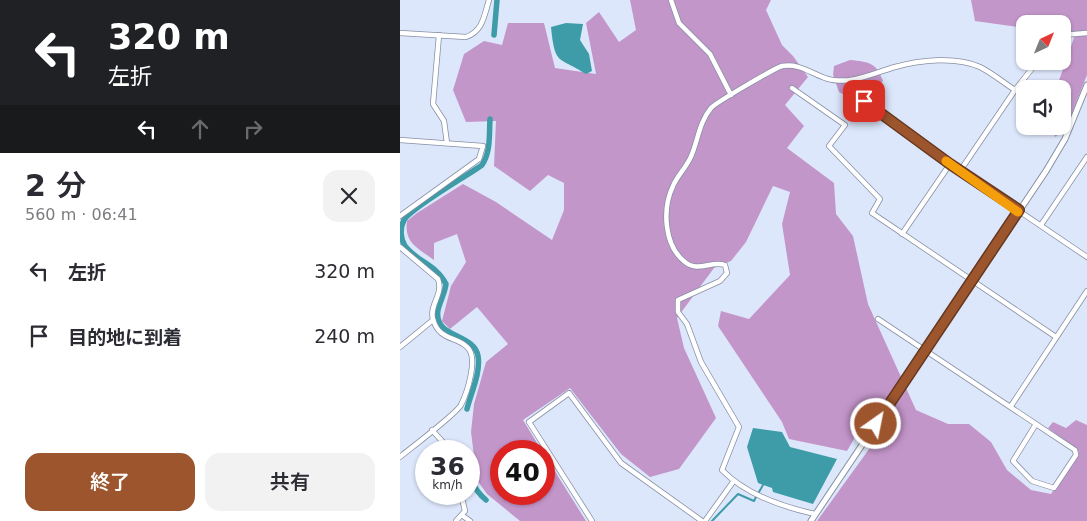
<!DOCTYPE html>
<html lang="ja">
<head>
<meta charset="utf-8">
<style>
	:root { --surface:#fff; --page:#f2f2f3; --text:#2b2b33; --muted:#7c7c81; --accent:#9c552d }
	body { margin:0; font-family:"DejaVu Sans","Noto Sans JP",sans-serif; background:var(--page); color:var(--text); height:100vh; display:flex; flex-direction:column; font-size:19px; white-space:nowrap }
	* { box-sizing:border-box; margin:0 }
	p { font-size:16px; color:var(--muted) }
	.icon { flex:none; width:28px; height:28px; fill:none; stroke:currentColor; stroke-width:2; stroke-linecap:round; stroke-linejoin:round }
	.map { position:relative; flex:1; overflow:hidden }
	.drawer { display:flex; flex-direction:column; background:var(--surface); width:400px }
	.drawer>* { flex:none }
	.banner { background:#202124; color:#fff; overflow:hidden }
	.needle { width:32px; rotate:43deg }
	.fabs { position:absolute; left:616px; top:15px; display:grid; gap:10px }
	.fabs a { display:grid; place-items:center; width:55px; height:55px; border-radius:10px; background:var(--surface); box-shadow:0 1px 4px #0004; font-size:25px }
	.speed { position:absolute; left:15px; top:440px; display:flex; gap:10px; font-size:25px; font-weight:700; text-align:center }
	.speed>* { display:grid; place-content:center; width:65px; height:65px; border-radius:50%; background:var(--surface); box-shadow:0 1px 4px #0004; line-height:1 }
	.speed small { font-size:12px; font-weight:400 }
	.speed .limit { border:8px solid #d22; background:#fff; color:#111 }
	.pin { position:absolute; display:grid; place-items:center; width:42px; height:42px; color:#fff; margin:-21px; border-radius:10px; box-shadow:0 2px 8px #0006 }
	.me { position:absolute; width:55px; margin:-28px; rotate:33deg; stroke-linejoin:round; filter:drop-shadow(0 0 4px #0008) }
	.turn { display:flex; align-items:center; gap:18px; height:105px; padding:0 25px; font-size:22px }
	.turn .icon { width:65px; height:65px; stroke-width:2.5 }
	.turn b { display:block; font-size:35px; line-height:42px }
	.lanes { display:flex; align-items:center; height:48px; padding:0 25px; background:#0003; justify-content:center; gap:25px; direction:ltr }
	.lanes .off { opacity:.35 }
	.round { display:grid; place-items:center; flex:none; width:52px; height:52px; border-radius:15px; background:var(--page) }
	.head { display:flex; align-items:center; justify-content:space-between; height:85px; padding:0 25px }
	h1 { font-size:30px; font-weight:600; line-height:38px }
	.primary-button { display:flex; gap:10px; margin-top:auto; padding:10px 25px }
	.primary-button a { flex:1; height:58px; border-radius:15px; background:var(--accent); color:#fff; font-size:20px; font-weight:600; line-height:58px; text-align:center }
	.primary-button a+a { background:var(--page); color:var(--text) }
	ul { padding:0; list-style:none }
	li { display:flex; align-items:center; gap:15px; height:65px; padding:0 25px }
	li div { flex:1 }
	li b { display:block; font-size:19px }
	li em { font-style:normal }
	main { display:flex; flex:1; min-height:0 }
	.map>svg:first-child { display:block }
</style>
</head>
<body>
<main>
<section class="drawer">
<div class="banner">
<div class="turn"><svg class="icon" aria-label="left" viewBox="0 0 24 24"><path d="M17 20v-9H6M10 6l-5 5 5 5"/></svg><div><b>320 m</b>左折</div></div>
<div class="lanes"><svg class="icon" aria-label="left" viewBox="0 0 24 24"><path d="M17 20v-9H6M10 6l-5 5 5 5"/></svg><svg class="icon off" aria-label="ahead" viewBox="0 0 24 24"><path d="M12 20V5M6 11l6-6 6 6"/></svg><svg class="icon off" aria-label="right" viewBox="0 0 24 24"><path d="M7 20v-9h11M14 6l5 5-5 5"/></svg></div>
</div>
<div class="head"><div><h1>2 分</h1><p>560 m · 06:41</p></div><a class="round"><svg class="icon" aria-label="close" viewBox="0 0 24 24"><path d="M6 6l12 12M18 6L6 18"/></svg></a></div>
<ul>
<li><svg class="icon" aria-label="left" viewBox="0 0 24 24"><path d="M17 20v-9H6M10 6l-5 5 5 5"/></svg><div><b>左折</b></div><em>320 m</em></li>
<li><svg class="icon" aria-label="arrive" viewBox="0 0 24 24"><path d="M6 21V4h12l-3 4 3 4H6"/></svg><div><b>目的地に到着</b></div><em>240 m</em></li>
</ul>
<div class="primary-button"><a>終了</a><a>共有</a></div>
</section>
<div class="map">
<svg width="687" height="521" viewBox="0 0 687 521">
	<rect width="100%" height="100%" fill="#dde7fb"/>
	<g fill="#c396ca">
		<path d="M 230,0 L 371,0 L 366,10 L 382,45 L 393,56 L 408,77 L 385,105 L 404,126 L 387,148 L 434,183 L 436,214 L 453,236 L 468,304 L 516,410 L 548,424 L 569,424 L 591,442 L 607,470 L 631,490 L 651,494 L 679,452 L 648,428 L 653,422 L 666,428 L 676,420 L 687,425 L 687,521 L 417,521 L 472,445 L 458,432 L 447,451 L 389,439 L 382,422 L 318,326 L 321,311 L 349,319 L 390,275 L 382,224 L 390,192 L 373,186 L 346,242 L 331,261 L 314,268 L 277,318 L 284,348 L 316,418 L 279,469 L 250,477 L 221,454 L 170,388 L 123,420 L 142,451 L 101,451 L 101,494 L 144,494 L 144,454 L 186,521 L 120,521 L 87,494 L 77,480 L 71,432 L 74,404 L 86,362 L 108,344 L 77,307 L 50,329 L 42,321 L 51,286 L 66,262 L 57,234 L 34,243 L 34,260 C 18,248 4,243 7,221 L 17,213 L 63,184 L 96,202 L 152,240 L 164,210 L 164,183 L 148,175 L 130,191 L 94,166 L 96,121 L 66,122 L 53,90 L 64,54 L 84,41 L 102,45 L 108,23 L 144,23 L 155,68 L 196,74 L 186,23 L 199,12 L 219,42 L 236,30 Z"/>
		<polygon points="571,0 687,0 687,75 666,128 655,137 653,126 662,126 662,89 656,89 674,38 663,27 662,24 659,24 653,18 636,16 632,24 625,24 625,28 575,21"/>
		<path d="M 450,60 C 469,62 476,62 483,81 L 468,97 L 456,101 L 439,92 L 433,75 L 434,66 Z"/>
	</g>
	<g fill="#3d9ca7">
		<path d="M 166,23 L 183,24 L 180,40 L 189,54 L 192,71 L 186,74 C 158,56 155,66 151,27 Z"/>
		<polygon points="353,428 382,432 390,447 437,459 413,504 373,492 372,488 358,483 347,447"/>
	</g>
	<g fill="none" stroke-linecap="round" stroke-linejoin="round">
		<g stroke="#3d9ca7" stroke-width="2">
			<polyline points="359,492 363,485"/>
			<polyline points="312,521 338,494 354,501 356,497"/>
		</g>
		<g stroke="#3d9ca7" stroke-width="5.5">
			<polyline points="94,35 97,0"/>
			<path d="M 67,409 C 71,393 81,372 78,356 C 74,333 33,338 38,310 C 40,301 45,293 46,284 C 36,264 17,262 5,246 C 0,238 0,228 4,220 C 12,207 67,176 82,165 C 91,152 89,134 90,119"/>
			<path d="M 69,460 C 70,478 72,488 86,500"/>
		</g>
		<defs>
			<g id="minor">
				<polyline points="271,0 279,23 310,54 331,95"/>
				<path d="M 0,33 L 66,37 C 83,31 84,16 89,0"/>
				<polyline points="39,35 33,104 44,121 47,143"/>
				<polyline points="662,35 687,33"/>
				<polyline points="451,80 450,91 560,171 687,257"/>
				<polyline points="392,88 445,125 429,146 480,199 472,213 656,337"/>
				<polyline points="0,140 83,146 79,159 0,216"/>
				<polyline points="560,171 615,90 638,61"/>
				<polyline points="641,225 687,157"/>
				<polyline points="502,234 550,164"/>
				<path d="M 0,247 L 38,279 C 44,294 29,305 33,319 C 39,341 56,336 67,347 C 79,357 67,393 61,405 C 56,414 11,448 0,457"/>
				<polyline points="478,319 675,450 676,455 654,488 632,481 613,461 636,424"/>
				<polyline points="0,347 33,320"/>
				<polyline points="611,406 687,291"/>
				<polyline points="32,430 51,451"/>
				<path d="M 415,514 C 383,507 346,495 322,470 L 339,427 L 301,362 L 287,324 L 278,312 L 278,300 L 320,281 L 327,273 L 325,265 C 311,260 299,273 285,262 C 264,246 262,209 273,186 C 278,174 288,166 292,154 C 298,139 300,121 311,108 C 315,103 375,68 382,66 C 399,63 410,73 425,78 C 432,81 444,81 451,80 C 465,78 481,71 495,67 C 520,60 556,56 580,67 C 592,73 604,83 615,90"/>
				<polyline points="63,516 70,521"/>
				<polyline points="56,521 65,511 61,494"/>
				<polyline points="192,521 129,422 169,393 221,463 302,521"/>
				<polyline points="305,521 333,482"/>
			</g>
			<polyline id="tertiary" points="411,521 646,171 665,139 687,85"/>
		</defs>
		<use href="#minor" stroke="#868fa2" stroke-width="6"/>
		<use href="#tertiary" stroke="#868fa2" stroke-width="7"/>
		<use href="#minor" stroke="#fff" stroke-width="4.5"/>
		<use href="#tertiary" stroke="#fff" stroke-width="5"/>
	</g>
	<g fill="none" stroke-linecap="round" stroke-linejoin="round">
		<defs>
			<polyline id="route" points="464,101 550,164 619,210 476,424"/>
		</defs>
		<use href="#route" stroke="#65371d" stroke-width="12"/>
		<use href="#route" stroke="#9c552d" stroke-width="9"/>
		<polyline stroke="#f59e0b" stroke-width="9" points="546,161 618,212"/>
	</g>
</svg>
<div class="fabs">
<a><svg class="needle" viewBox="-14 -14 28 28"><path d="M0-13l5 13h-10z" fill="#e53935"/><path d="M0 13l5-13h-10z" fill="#7c7c81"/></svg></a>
<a><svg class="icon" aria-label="sound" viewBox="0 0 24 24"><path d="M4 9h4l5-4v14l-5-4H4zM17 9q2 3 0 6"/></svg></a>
</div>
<div class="speed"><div>36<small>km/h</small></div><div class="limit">40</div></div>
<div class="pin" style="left:464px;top:101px;background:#d93025"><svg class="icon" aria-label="arrive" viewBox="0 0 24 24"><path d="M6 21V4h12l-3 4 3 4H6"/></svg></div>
<svg class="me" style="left:476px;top:424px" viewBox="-20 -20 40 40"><circle r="17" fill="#9c552d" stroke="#fff" stroke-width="3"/><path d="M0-11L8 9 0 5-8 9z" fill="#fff"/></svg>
</div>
</main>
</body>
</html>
